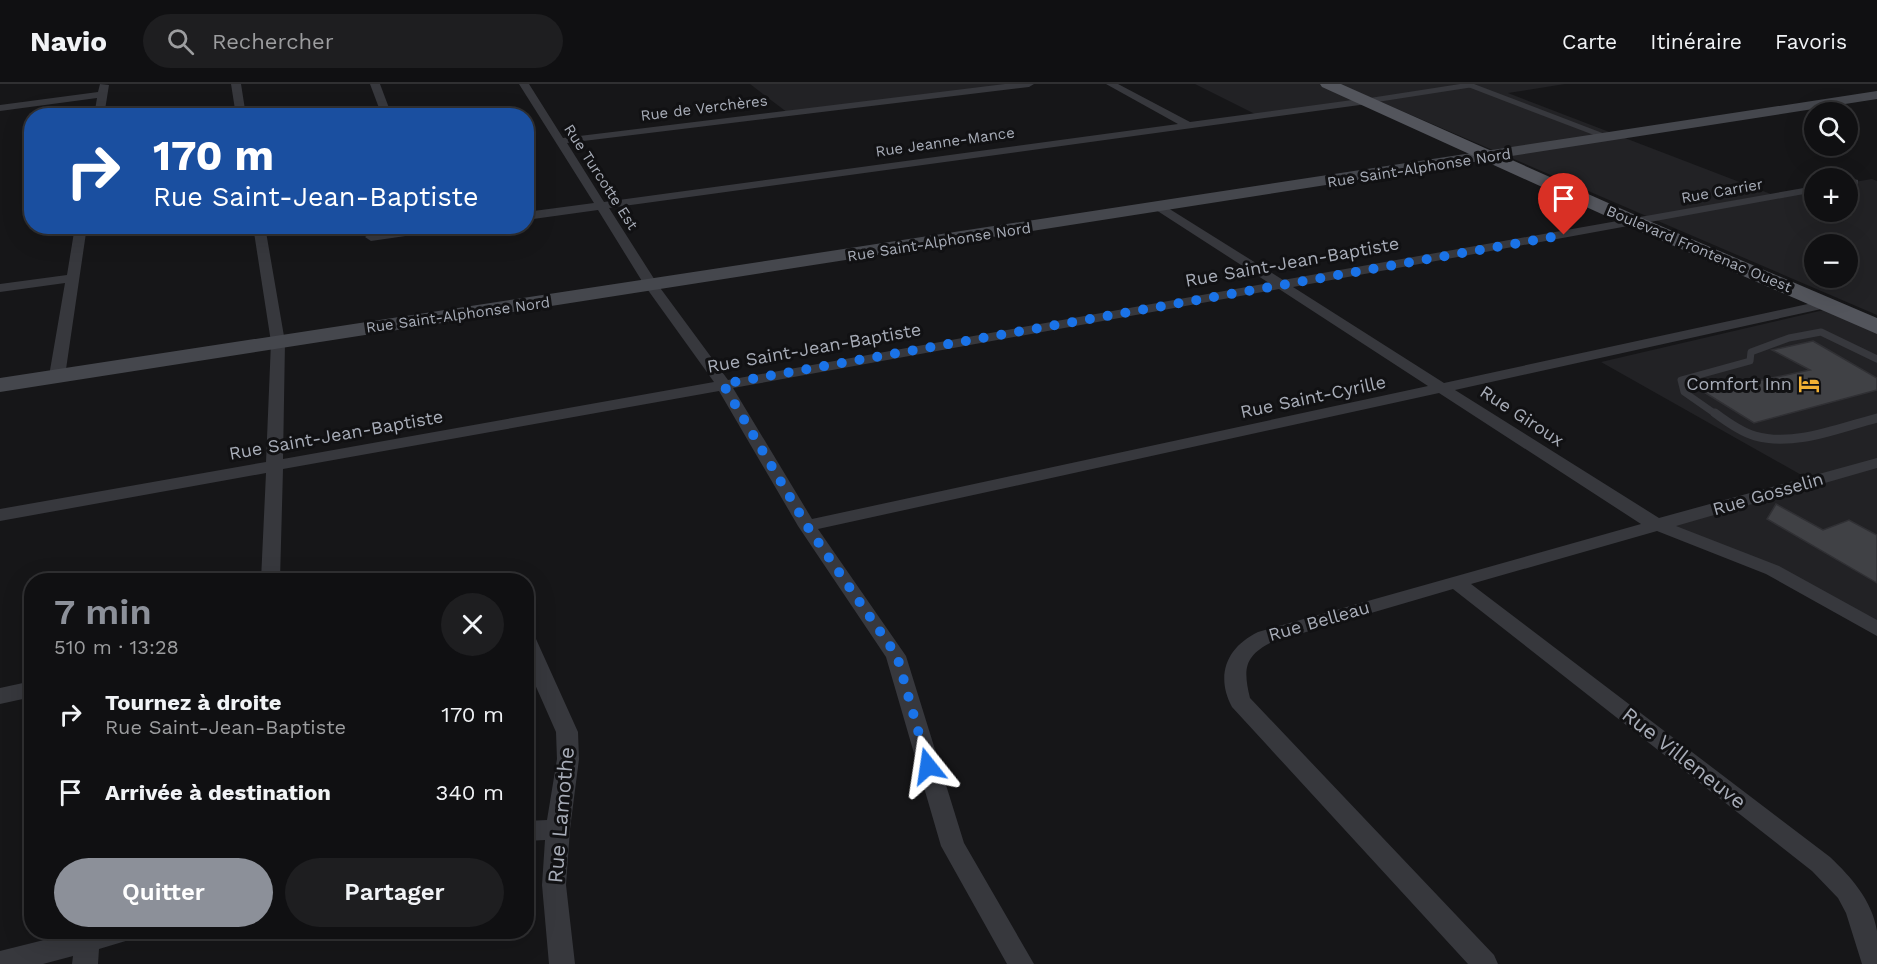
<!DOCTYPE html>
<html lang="fr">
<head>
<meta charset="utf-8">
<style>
	:root { --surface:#101012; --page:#1e1e20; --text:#f1f3f6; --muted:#9c9d9f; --line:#303032; --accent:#8c9099 }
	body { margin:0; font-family:"Work Sans",sans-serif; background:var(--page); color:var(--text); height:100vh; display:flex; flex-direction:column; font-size:22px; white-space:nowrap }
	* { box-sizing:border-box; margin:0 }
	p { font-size:20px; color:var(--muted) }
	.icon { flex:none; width:33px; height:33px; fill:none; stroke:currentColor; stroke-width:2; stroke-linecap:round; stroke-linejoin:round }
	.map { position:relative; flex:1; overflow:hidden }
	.drawer { position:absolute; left:24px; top:489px; width:510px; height:366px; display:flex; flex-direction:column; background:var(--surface); border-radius:24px; box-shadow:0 6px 24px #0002,0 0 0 2px var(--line) }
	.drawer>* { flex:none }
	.hud { position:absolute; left:24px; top:24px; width:510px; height:126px; border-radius:24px; box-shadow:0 6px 24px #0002,0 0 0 2px var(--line); background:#1a4fa0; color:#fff; overflow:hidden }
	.buttons { position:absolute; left:1804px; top:18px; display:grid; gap:12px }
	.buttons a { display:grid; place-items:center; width:54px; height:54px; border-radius:50%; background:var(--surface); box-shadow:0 6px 24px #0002,0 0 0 2px var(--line); font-size:30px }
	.pin { position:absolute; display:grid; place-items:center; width:51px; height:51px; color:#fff; margin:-62px -26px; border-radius:50% 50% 50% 0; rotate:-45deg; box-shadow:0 0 6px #0007 }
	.pin .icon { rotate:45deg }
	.me { position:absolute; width:66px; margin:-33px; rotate:345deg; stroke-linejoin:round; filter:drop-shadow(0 0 4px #0008) }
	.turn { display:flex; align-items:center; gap:21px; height:126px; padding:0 30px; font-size:27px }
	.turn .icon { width:78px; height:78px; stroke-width:2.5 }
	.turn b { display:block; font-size:42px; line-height:51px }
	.round { display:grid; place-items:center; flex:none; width:63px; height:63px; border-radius:32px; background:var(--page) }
	.headline { display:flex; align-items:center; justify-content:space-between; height:102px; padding:0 30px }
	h1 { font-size:36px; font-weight:600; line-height:45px; color:var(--accent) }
	.action { display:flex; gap:12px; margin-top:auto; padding:12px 30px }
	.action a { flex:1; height:69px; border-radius:36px; background:var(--accent); color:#fff; font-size:24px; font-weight:600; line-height:69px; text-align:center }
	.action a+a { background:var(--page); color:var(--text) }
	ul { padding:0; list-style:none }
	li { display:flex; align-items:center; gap:18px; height:78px; padding:0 30px }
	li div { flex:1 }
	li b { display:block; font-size:22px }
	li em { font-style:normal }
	header { display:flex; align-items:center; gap:36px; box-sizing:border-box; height:84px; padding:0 30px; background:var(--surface); border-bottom:2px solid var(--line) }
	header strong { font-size:28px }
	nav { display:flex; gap:33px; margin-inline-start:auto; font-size:21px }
	.search { width:420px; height:54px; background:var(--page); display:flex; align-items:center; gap:15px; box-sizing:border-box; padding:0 21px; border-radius:33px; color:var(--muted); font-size:22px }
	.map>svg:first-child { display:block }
</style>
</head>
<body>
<header>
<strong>Navio</strong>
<div class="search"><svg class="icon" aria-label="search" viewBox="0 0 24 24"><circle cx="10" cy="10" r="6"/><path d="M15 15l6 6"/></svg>Rechercher</div>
<nav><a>Carte</a><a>Itinéraire</a><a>Favoris</a></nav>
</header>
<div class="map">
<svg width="1877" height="880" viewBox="0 0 1877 880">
	<rect width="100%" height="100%" fill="#161618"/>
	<g fill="#222225" fill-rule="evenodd">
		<polygon points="750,0 1029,0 788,29"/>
		<polygon points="1195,0 1323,0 1363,18 1259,32"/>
		<path d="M 1339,0 L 1565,0 L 1508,9 L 1776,112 L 1815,105 L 1815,128 L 1848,128 L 1848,99 L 1872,95 L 1877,97 L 1877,231 ZM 1815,160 L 1848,160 L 1848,194 L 1815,194 Z"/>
		<polygon points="1828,225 1877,247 1877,545 1813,507 1659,442 1812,397 1601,278"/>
	</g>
	<g fill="#404145" stroke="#303034" stroke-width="1.5">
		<polygon points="1813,257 1877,294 1877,306 1754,339 1704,308 1810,286 1772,266"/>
		<polygon points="1776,420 1823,446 1849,436 1877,451 1877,499 1767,435"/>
	</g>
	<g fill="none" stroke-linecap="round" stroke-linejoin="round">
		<g stroke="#37383d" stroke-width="5">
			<polyline points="1467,0 1606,53"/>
			<polyline points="1367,17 1470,1"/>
		</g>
		<polyline stroke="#37383d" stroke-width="7" points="1717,331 1684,308 1681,296 1750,277 1751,268 1789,254 1821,248 1877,275"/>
		<path stroke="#37383d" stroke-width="9" d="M 1715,329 C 1727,338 1741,348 1755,352 C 1794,363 1839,344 1877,334"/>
		<g fill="#37383d" fill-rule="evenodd">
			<polygon points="100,0 109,1 104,32 94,32 97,14 0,27 0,21 98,8"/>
			<polygon points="231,0 241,0 246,32 236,32"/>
			<polygon points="370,0 380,0 392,32 382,32"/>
			<path d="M 519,0 L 529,0 L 563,54 L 1005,0 L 1034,0 L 1029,3 L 567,59 L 604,118 L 1178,40 L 1106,0 L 1118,0 L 1190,38 L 1367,14 L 1372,17 L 1367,20 L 609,124 L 658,201 L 728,296 L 1269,199 L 1156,126 L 1156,120 L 1160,119 L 1283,196 L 1815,102 L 1815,108 L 1293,203 L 1444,299 L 1826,216 L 1831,217 L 1833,220 L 1826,224 L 1455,306 L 1659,434 L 1877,374 L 1877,384 L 1676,442 L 1779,482 L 1877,536 L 1877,552 L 1766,490 L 1657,447 L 1471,500 L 1830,773 C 1851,793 1872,816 1877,847 C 1877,857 1877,869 1877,880 L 1862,880 L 1846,829 L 1838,814 L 1812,787 L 1453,505 L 1272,558 C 1244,572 1243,585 1250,614 L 1494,871 L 1498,880 L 1468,880 L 1232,623 C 1215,591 1227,563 1258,548 L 1641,440 L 1439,309 L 818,445 L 906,572 L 964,759 L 1034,880 L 1007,880 L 941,762 L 886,573 L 798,442 L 719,307 L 283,385 L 280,496 L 261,496 L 266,389 L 0,437 L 0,425 L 266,378 L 271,258 L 253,142 L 265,142 L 285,258 L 283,375 L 714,298 L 645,202 L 598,126 L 526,136 L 526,128 L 594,119 ZM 1279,205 L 1428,302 L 812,435 L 733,304 Z"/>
			<polygon points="1854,95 1858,96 1858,100 1848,102 1848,96"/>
			<polygon points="75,142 87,142 65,292 57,297 49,292 65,199 0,208 0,200 67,191"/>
			<polygon points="418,142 453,142 447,146 371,157 365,153 371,149"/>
			<polygon points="526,548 533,550 536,555 578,648 579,675 570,745 566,801 575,880 549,880 542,801 545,756 526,757 526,737 547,736 557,675 556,648 526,580"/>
			<polygon points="32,597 32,613 0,620 0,604"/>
			<polygon points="76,848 133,848 129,856 99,865 98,880 72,880 73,872 43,880 0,880 0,867"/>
		</g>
		<polygon fill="#45474d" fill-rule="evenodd" points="1877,7 1877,15 0,308 0,294"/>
		<polygon fill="#53555c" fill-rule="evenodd" points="1320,0 1341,0 1642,134 1877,234 1877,250 1628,142 1322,3"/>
	</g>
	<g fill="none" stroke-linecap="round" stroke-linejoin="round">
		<polyline stroke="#1a73e8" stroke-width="10" stroke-dasharray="0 18" points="928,682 897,572 807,442 723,300 1564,151"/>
	</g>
	<defs>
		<symbol id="hotel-bare" viewBox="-9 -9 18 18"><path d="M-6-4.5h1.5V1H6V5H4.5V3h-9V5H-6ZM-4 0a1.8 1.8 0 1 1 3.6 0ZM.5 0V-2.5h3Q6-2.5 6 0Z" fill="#f2b134" stroke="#111113" stroke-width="2.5" paint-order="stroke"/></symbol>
	</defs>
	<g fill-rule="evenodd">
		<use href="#hotel-bare" x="1794" y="285" width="30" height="30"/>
	</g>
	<g text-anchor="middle" stroke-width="6" stroke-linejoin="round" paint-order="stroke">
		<g font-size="15" fill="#a8adb8" stroke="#111113">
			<text transform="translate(704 24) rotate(-7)" y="5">Rue de Verchères</text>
			<text transform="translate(945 58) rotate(-8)" y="5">Rue Jeanne-Mance</text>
			<text transform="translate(1419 84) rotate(-9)" y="5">Rue Saint-Alphonse Nord</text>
			<text transform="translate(601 93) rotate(57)" y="5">Rue Turcotte Est</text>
			<text transform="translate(1722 107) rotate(-10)" y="5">Rue Carrier</text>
			<text transform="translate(939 158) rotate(-9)" y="5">Rue Saint-Alphonse Nord</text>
			<text transform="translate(1699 165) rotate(23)" y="5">Boulevard Frontenac Ouest</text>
			<text transform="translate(458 231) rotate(-8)" y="5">Rue Saint-Alphonse Nord</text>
		</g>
		<g font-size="18" fill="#a8adb8" stroke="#111113">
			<text transform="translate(1292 178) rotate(-10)" y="6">Rue Saint-Jean-Baptiste</text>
			<text transform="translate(814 264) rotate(-10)" y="6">Rue Saint-Jean-Baptiste</text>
			<text transform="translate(1313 313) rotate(-12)" y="6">Rue Saint-Cyrille</text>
			<text transform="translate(1522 332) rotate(33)" y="6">Rue Giroux</text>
			<text transform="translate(336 351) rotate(-10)" y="6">Rue Saint-Jean-Baptiste</text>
			<text transform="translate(1768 410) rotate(-16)" y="6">Rue Gosselin</text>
			<text transform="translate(1319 537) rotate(-16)" y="6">Rue Belleau</text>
		</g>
		<g font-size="18" fill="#a8adb8" stroke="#111113" text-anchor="end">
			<text x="1792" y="306">Comfort Inn</text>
		</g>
		<g font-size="21" fill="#a8adb8" stroke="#111113">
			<text transform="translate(1684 674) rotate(38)" y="7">Rue Villeneuve</text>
			<text transform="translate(561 731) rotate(-85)" y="7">Rue Lamothe</text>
		</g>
	</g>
</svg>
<div class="buttons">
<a><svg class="icon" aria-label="search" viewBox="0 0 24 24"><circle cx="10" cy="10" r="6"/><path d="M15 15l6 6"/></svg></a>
<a>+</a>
<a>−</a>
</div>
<div class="pin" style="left:1564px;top:151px;background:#d93025"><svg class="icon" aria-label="arrive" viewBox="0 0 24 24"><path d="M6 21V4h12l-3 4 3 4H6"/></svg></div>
<svg class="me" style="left:928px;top:682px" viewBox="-20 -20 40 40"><path d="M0-17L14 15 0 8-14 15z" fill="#1a73e8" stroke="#fff" stroke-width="4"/></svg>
<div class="hud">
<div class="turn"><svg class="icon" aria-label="right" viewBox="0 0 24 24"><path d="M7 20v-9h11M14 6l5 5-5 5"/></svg><div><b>170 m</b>Rue Saint-Jean-Baptiste</div></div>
</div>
<section class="drawer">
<div class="headline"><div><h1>7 min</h1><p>510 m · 13:28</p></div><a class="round"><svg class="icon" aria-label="close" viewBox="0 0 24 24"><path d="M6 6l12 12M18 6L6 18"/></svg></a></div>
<ul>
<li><svg class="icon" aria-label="right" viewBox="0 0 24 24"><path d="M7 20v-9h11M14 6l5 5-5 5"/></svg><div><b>Tournez à droite</b><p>Rue Saint-Jean-Baptiste</p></div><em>170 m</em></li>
<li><svg class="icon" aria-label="arrive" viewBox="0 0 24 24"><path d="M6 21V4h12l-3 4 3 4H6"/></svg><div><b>Arrivée à destination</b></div><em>340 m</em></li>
</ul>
<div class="action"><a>Quitter</a><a>Partager</a></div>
</section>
</div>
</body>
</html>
